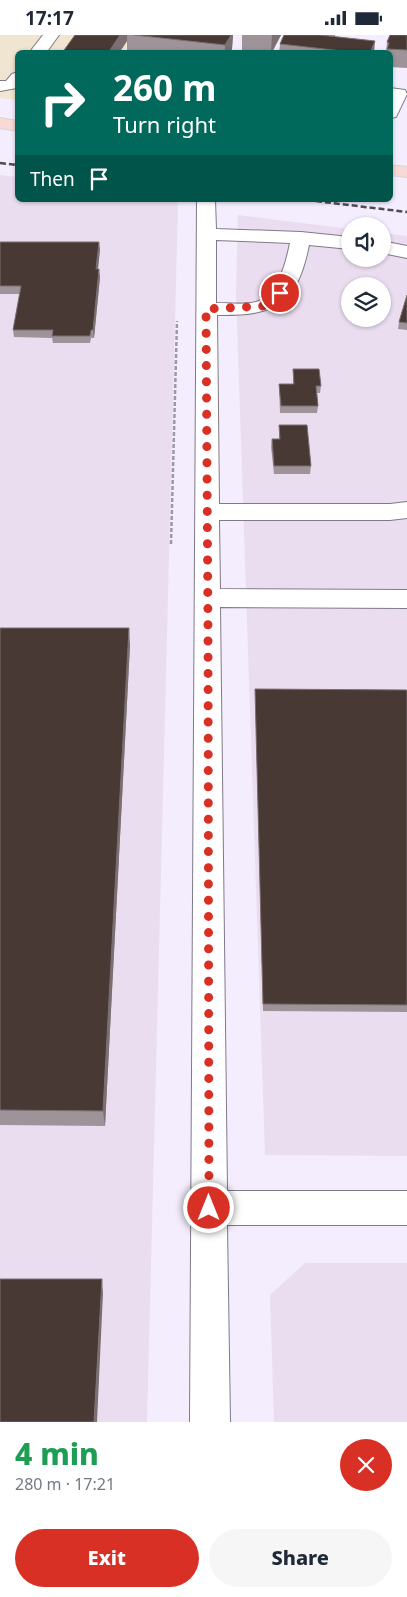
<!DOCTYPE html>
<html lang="en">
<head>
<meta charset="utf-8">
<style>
	:root { --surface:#fff; --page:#f6f6f7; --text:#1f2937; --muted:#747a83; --accent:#d93025 }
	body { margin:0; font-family:"Noto Sans",sans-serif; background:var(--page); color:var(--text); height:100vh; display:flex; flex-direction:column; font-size:19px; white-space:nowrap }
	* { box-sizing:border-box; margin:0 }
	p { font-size:16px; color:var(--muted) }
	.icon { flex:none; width:28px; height:28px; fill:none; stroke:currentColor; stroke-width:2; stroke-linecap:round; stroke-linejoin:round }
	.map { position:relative; height:1387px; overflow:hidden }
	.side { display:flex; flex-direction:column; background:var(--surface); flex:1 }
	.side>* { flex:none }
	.hud { position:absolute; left:15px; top:15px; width:378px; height:152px; border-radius:8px; box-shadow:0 1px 4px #0004; background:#00695c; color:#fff; overflow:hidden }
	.controls { position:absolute; left:341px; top:182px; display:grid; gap:10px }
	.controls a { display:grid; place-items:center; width:50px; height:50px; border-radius:50%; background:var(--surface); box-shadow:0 1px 4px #0004; font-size:25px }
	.pin { position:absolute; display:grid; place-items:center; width:42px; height:42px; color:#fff; margin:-21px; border:2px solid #fff; border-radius:50%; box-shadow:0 1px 5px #0007 }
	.me { position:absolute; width:55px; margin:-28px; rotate:0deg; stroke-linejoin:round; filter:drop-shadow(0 0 4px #0008) }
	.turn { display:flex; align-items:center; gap:18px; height:105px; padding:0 15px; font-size:22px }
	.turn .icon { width:65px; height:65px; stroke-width:2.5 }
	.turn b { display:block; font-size:35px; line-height:42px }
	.then { display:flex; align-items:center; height:48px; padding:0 15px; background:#0003; gap:10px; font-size:19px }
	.round { display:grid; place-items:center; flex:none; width:52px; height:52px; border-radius:26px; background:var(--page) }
	.head { display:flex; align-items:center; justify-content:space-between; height:85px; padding:0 15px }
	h1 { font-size:30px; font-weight:800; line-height:38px; color:#1e9e55 }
	.cta { display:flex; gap:10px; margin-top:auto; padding:10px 15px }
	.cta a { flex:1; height:58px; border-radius:30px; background:var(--accent); color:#fff; font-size:20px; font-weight:800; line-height:58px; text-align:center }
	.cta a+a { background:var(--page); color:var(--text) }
	.status { display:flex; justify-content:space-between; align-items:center; height:35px; padding:0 25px; background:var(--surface); direction:ltr }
	.status svg { height:14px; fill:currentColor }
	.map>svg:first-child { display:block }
</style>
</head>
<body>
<div class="status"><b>17:17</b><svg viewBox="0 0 49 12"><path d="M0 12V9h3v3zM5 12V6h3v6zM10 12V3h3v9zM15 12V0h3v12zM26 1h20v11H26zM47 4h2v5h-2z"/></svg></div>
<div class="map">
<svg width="407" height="1387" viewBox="0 0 407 1387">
	<rect width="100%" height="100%" fill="#f3edfd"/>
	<polygon fill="#f0e5d0" points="0,0 135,0 123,17 18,18 17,65 0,63"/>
	<g fill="#eaddf0" fill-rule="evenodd">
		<polygon points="0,140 17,142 18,165 170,165 178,168 147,1387 0,1387"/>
		<path d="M 238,180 L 350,194 L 350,224 L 382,224 L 383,198 L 407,201 L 407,1121 L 265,1120 L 236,258 ZM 350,251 L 382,251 L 382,284 L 350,284 Z"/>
		<polygon points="305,1228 407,1228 407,1387 274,1387 270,1260"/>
	</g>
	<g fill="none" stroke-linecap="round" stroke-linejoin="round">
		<defs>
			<g id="minor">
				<polygon points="43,0 59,0 46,18 29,18"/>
				<polygon points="18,37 17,53 0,56 0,46 6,46 12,39"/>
				<polygon points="390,53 405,55 407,59 396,82 390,83"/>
				<path d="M 197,165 L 215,165 L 216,194 L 301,197 L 350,202 L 350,214 L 309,210 C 297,270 275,281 217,280 L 219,469 L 390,469 L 407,467 L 407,483 L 390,485 L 219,485 L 220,554 L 407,555 L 407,573 L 220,572 L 227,1156 L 407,1156 L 407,1190 L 227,1190 L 230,1387 L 190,1387 ZM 216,205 L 290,208 C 286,228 278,260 256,267 C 244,270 229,268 216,268 Z"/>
				<polygon points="382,206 407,211 407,223 382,218"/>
			</g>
			<g id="major">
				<polygon points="0,83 18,86 18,96 0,93"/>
				<polygon points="390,130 407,132 407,142 390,140"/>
			</g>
		</defs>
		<use href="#minor" stroke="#7f7a88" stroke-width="2"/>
		<use href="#major" stroke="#d6d5d6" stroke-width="2"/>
		<polyline stroke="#9c98a4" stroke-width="2.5" stroke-dasharray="4 2" stroke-linecap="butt" points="171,509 177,286"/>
		<use href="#minor" fill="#fff" fill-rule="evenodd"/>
		<use href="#major" fill="#f7d9d5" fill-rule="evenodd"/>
		<g stroke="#4f4c54" stroke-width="2.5" stroke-dasharray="6 3" stroke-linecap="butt">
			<polyline points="0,128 18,130"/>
			<polyline points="307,165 407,177"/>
		</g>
	</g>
	<g fill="#9e9399">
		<polygon points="75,0 233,0 232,14 231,18 131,18 127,17 127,6 119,18 62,18"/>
		<polygon points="242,0 281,0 272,18 242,16"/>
		<polygon points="284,0 335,0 335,2 374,18 279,18 280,9"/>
		<polygon points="407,0 407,33 390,32 390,18 386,18 387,7"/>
		<polygon points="0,207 100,214 98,234 100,242 94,303 91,303 90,308 53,308 52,303 14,302 13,295 20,259 0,259"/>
		<polygon points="407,260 407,295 398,294 399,287"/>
		<polygon points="293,334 321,351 320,358 317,358 318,371 317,378 280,378 279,349 293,349"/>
		<polygon points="279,390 311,431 310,439 274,439 271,412 272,404 279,404"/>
		<polygon points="0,593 130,610 105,1091 0,1090"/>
		<polygon points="255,654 407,655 407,977 263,976"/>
	</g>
	<g fill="#7b6f71">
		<polygon points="120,0 127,0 127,6 119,18 108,18"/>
		<polygon points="231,0 233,0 232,14 231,18 225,18 225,10"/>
		<polygon points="272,0 281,0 271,18"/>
		<polygon points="375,6 374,18 370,18"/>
		<polygon points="99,207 100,214 97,242 96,234"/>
		<polygon points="99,234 100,242 94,303 93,295"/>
		<polygon points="129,593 130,610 105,1091 103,1076"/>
		<polygon points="102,1244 103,1258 97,1387 94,1387"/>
	</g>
	<g fill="#483935" stroke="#7b6f71">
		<polygon points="75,0 120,0 108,18 62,18"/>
		<polygon points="134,0 231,0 225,10"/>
		<polygon points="284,0 320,0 375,6 370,18 360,18 280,9"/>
		<polygon points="390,0 407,0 407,15 387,14 389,8 387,7"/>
		<polygon points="210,16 222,18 209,18"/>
		<polygon points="0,207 99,207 96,234 99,234 93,295 91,295 90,301 52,301 53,295 13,295 21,251 0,251"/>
		<polygon points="407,260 407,288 399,287"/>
		<polygon points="293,334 319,334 321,351 316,351 318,371 281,371 279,349 294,349"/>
		<polygon points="279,390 307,390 311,431 274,431 272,404 280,404"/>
		<polygon points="0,593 129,593 103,1076 0,1075"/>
		<polygon points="255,654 407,655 407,970 263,969"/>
		<polygon points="0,1244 102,1244 94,1387 0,1387"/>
	</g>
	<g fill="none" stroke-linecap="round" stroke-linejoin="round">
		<polyline stroke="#d93025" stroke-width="9" stroke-dasharray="0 16.2" points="209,1173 208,593 206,274 264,271 280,258"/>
	</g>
</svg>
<div class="controls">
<a><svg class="icon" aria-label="sound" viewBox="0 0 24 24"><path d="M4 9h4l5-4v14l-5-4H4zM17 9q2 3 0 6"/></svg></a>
<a><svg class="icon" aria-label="layers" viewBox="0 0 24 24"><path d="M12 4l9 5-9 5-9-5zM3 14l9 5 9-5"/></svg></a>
</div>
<div class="pin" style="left:280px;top:258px;background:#d93025"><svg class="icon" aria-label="arrive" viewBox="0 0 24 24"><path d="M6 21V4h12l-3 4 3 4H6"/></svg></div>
<svg class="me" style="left:209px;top:1173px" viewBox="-20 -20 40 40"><circle r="17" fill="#d93025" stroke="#fff" stroke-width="3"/><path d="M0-11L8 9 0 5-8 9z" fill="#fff"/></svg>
<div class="hud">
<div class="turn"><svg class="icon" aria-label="right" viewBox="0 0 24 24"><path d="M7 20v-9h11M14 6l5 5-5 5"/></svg><div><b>260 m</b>Turn right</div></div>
<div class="then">Then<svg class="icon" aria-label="arrive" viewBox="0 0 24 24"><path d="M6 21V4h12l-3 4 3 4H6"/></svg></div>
</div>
</div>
<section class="side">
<div class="head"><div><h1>4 min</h1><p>280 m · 17:21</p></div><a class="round" style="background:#d93025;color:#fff"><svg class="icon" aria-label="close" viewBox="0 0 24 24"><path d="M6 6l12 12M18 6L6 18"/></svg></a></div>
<div class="cta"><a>Exit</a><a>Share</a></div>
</section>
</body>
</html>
